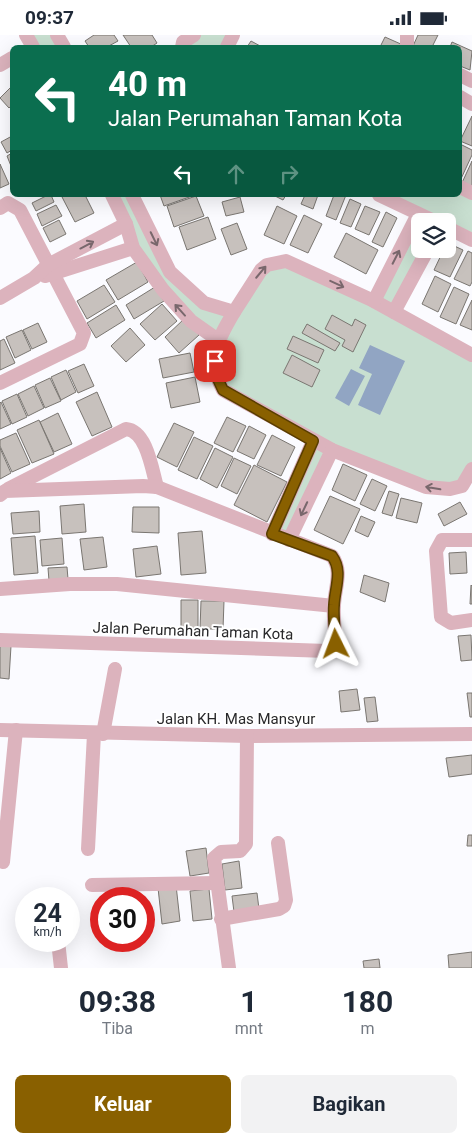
<!DOCTYPE html>
<html lang="id">
<head>
<meta charset="utf-8">
<style>
	:root { --surface:#fff; --page:#f2f2f3; --text:#1f2937; --muted:#747a83; --accent:#896000 }
	body { margin:0; font-family:Roboto,sans-serif; background:var(--page); color:var(--text); height:100vh; display:flex; flex-direction:column; font-size:19px; white-space:nowrap }
	* { box-sizing:border-box; margin:0 }
	p { font-size:16px; color:var(--muted) }
	.icon { flex:none; width:28px; height:28px; fill:none; stroke:currentColor; stroke-width:2; stroke-linecap:round; stroke-linejoin:round }
	.map { position:relative; height:933px; overflow:hidden }
	.details { display:flex; flex-direction:column; background:var(--surface); flex:1 }
	.details>* { flex:none }
	.hud { position:absolute; left:10px; top:10px; width:452px; height:152px; border-radius:8px; box-shadow:0 5px 20px #0002; background:#0b6e4f; color:#fff; overflow:hidden }
	.fabs { position:absolute; left:411px; top:178px; display:grid; gap:10px }
	.fabs a { display:grid; place-items:center; width:45px; height:45px; border-radius:8px; background:var(--surface); box-shadow:0 5px 20px #0002; font-size:25px }
	.speed { position:absolute; left:15px; top:852px; display:flex; gap:10px; font-size:25px; font-weight:700; text-align:center }
	.speed>* { display:grid; place-content:center; width:65px; height:65px; border-radius:50%; background:var(--surface); box-shadow:0 5px 20px #0002; line-height:1 }
	.speed small { font-size:12px; font-weight:400 }
	.speed .limit { border:8px solid #d22; background:#fff; color:#111 }
	.pin { position:absolute; display:grid; place-items:center; width:42px; height:42px; color:#fff; margin:-21px; border-radius:10px; box-shadow:0 2px 8px #0006 }
	.me { position:absolute; width:55px; margin:-28px; rotate:357deg; stroke-linejoin:round; filter:drop-shadow(0 0 4px #0008) }
	.turn { display:flex; align-items:center; gap:18px; height:105px; padding:0 15px; font-size:22px }
	.turn .icon { width:65px; height:65px; stroke-width:2.5 }
	.turn b { display:block; font-size:35px; line-height:42px }
	.lanes { display:flex; align-items:center; height:48px; padding:0 15px; background:#0003; justify-content:center; gap:25px; direction:ltr }
	.lanes .off { opacity:.35 }
	.eta { display:flex; justify-content:space-evenly; align-items:center; height:85px; text-align:center }
	.eta b { font-size:30px; font-weight:700; line-height:35px }
	.action { display:flex; gap:10px; margin-top:auto; padding:10px 15px }
	.action a { flex:1; height:58px; border-radius:8px; background:var(--accent); color:#fff; font-size:20px; font-weight:700; line-height:58px; text-align:center }
	.action a+a { background:var(--page); color:var(--text) }
	.status { display:flex; justify-content:space-between; align-items:center; height:35px; padding:0 25px; background:var(--surface); direction:ltr }
	.status svg { height:14px; fill:currentColor }
	.map>svg:first-child { display:block }
</style>
</head>
<body>
<div class="status"><b>09:37</b><svg viewBox="0 0 49 12"><path d="M0 12V9h3v3zM5 12V6h3v6zM10 12V3h3v9zM15 12V0h3v12zM26 1h20v11H26zM47 4h2v5h-2z"/></svg></div>
<div class="map">
<svg width="472" height="933" viewBox="0 0 472 933">
	<rect width="100%" height="100%" fill="#fbfbff"/>
	<g fill="#c8dfd0">
		<polygon points="26,0 57,0 64,12 33,12"/>
		<polygon points="194,0 233,0 227,12 182,12"/>
		<polygon points="460,152 472,158 472,205 448,186 420,186 420,214 428,214 394,277 472,320 472,434 450,454 332,415 289,505 272,499 312,406 223,355 218,305 163,255 112,160 132,160 170,237 204,268 233,277 275,227 374,266 418,179 384,160 460,160"/>
	</g>
	<g fill="#91a5c3">
		<polygon points="370,310 405,326 380,380 358,370 372,339 359,333"/>
		<polygon points="351,334 365,341 349,371 335,363"/>
	</g>
	<g fill="#c7c1bd" stroke="#7a7671">
		<polygon points="94,0 114,0 118,6 107,12 89,12 85,6"/>
		<polygon points="123,0 152,0 157,8 151,12 131,12"/>
		<polygon points="418,0 438,0 432,12 415,12 413,11"/>
		<polygon points="385,2 403,10 402,12 380,12"/>
		<polygon points="251,6 262,12 247,12"/>
		<polygon points="452,7 472,16 470,35 460,31 460,12 450,12"/>
		<polygon points="11,52 12,70 9,73 0,63"/>
		<polygon points="472,81 472,111 460,106"/>
		<polygon points="12,101 12,115 7,118 1,107"/>
		<polygon points="460,109 472,115 472,120 460,146"/>
		<polygon points="12,118 12,130 11,131 7,121"/>
		<polygon points="472,126 472,155 461,150"/>
		<polygon points="0,129 9,149 0,153"/>
		<polygon points="48,160 51,160 54,167 36,176 32,168"/>
		<polygon points="67,160 85,160 94,178 75,187 62,162"/>
		<polygon points="160,160 195,160 164,171"/>
		<polygon points="273,160 286,160 283,165"/>
		<polygon points="305,160 318,160 313,174 301,169"/>
		<polygon points="334,160 346,160 336,185 326,181"/>
		<polygon points="196,161 204,181 174,192 167,171"/>
		<polygon points="240,162 244,177 226,181 222,167"/>
		<polygon points="350,164 361,169 351,192 340,188"/>
		<polygon points="56,170 62,181 42,191 37,179"/>
		<polygon points="277,171 297,181 284,209 264,200"/>
		<polygon points="365,171 380,177 369,200 355,194"/>
		<polygon points="386,177 397,183 383,212 372,207"/>
		<polygon points="304,180 322,189 308,218 290,210"/>
		<polygon points="208,182 216,204 187,215 179,192"/>
		<polygon points="59,185 66,199 50,207 43,193"/>
		<polygon points="237,188 247,214 231,220 221,194"/>
		<polygon points="346,198 378,215 366,239 334,222"/>
		<polygon points="448,208 463,215 450,242 434,235 444,214 448,214"/>
		<polygon points="468,216 472,218 472,247 470,251 454,244"/>
		<polygon points="137,227 148,247 118,265 106,245"/>
		<polygon points="435,241 451,249 438,277 422,269"/>
		<polygon points="104,250 115,267 87,284 77,266"/>
		<polygon points="155,252 164,266 134,284 126,270"/>
		<polygon points="454,252 469,259 456,289 440,282"/>
		<polygon points="472,265 472,295 460,290"/>
		<polygon points="162,269 177,286 155,305 140,289"/>
		<polygon points="116,270 125,285 96,303 87,288"/>
		<polygon points="332,280 352,291 355,284 366,290 353,317 342,311 345,305 325,294"/>
		<polygon points="184,284 199,300 179,318 165,302"/>
		<polygon points="38,288 47,307 32,314 23,295"/>
		<polygon points="307,289 340,308 335,316 302,298"/>
		<polygon points="130,293 145,310 126,327 111,311"/>
		<polygon points="22,295 31,315 15,323 6,302"/>
		<polygon points="293,301 324,315 318,328 287,314"/>
		<polygon points="4,304 15,328 0,335 0,306"/>
		<polygon points="190,318 194,337 163,343 159,324"/>
		<polygon points="292,320 320,335 312,352 283,338"/>
		<polygon points="84,329 94,351 78,358 68,336"/>
		<polygon points="66,335 76,357 61,365 51,342"/>
		<polygon points="195,342 200,367 171,373 166,348"/>
		<polygon points="50,343 61,366 45,373 35,350"/>
		<polygon points="34,351 44,373 28,381 18,359"/>
		<polygon points="97,357 112,392 92,401 76,367"/>
		<polygon points="17,359 27,382 12,389 2,366"/>
		<polygon points="1,367 11,389 0,394 0,368"/>
		<polygon points="58,378 72,409 54,417 40,387"/>
		<polygon points="227,382 246,391 233,417 214,408"/>
		<polygon points="39,385 54,419 32,428 17,395"/>
		<polygon points="174,388 194,397 177,432 157,422"/>
		<polygon points="249,391 266,400 254,424 237,416"/>
		<polygon points="16,398 30,429 12,437 0,411 0,405"/>
		<polygon points="272,400 295,412 281,441 257,430"/>
		<polygon points="194,402 213,411 197,444 178,435"/>
		<polygon points="0,413 11,438 0,444"/>
		<polygon points="215,413 233,422 217,453 200,444"/>
		<polygon points="234,423 251,431 237,459 221,451"/>
		<polygon points="343,429 367,440 355,466 332,455"/>
		<polygon points="254,430 287,447 267,487 234,470"/>
		<polygon points="372,444 387,451 375,476 360,469"/>
		<polygon points="389,456 399,459 392,481 382,478"/>
		<polygon points="330,461 360,474 343,509 314,495"/>
		<polygon points="401,463 422,468 417,488 396,483"/>
		<polygon points="460,467 467,479 444,491 438,479"/>
		<polygon points="84,469 86,497 62,499 60,471"/>
		<polygon points="133,472 159,472 159,498 132,497"/>
		<polygon points="39,476 40,497 13,499 11,478"/>
		<polygon points="361,481 375,487 368,502 355,496"/>
		<polygon points="202,496 206,538 181,540 178,498"/>
		<polygon points="35,501 38,538 14,540 11,503"/>
		<polygon points="103,502 107,532 84,535 80,504"/>
		<polygon points="62,503 64,529 42,531 40,505"/>
		<polygon points="157,511 161,539 136,542 133,514"/>
		<polygon points="466,517 467,538 450,539 449,518"/>
		<polygon points="67,532 68,544 49,546 48,533"/>
		<polygon points="364,540 389,548 385,567 360,557"/>
		<polygon points="471,550 472,551 472,569 470,569"/>
		<polygon points="181,565 198,565 198,593 181,592"/>
		<polygon points="201,566 224,566 223,594 200,594"/>
		<polygon points="471,600 472,625 461,626 458,601"/>
		<polygon points="0,611 11,611 9,644 0,643"/>
		<polygon points="357,654 360,675 341,677 339,656"/>
		<polygon points="467,658 472,658 472,682 470,682"/>
		<polygon points="375,662 378,686 367,687 364,663"/>
		<polygon points="472,720 472,739 449,742 446,723"/>
		<polygon points="468,800 472,800 472,811 467,811"/>
		<polygon points="206,813 209,838 190,841 186,816"/>
		<polygon points="239,826 242,853 225,855 222,829"/>
		<polygon points="176,850 180,886 162,889 158,853"/>
		<polygon points="209,854 212,884 193,886 190,856"/>
		<polygon points="257,858 259,874 234,877 232,861"/>
		<polygon points="472,917 472,933 449,933 448,920"/>
		<polygon points="379,924 380,933 364,933 363,926"/>
	</g>
	<g fill="none" stroke-linecap="round" stroke-linejoin="round">
		<g stroke="#dcb3bd" stroke-width="14">
			<polyline points="26,0 33,12"/>
			<polyline points="57,0 64,12"/>
			<polyline points="407,0 407,12"/>
			<polyline points="182,12 183,7 194,0"/>
			<polyline points="227,12 233,0"/>
			<polyline points="0,30 12,23"/>
			<polyline points="460,40 472,46"/>
			<polyline points="460,62 472,69"/>
			<polyline points="460,152 472,158"/>
			<polyline points="112,160 126,189 133,213 163,255 191,286 218,305"/>
			<polyline points="132,160 170,237 204,268 234,277 261,235 267,230 286,226 374,266 472,320"/>
			<polyline points="379,160 434,186"/>
			<polyline points="0,173 8,168 20,175 84,298 80,309 0,348"/>
			<polyline points="448,193 472,205"/>
			<polyline points="45,241 133,213"/>
			<polyline points="0,263 34,243 48,230 126,189"/>
			<polyline points="374,266 418,179"/>
			<path d="M 234,277 C 218,304 206,325 223,355 L 332,415 L 426,452 L 450,454 L 462,451 L 472,434"/>
			<polyline points="394,277 428,214"/>
			<path d="M 8,454 L 126,394 C 147,396 152,435 157,452"/>
			<path d="M 0,460 L 5,456 L 143,451 L 157,452 L 332,521 C 343,536 335,552 334,570 C 333,582 335,596 336,609 L 327,616 L 0,605"/>
			<polyline points="272,499 313,406"/>
			<polyline points="289,505 332,415"/>
			<polyline points="472,505 442,505 436,516 441,582 451,588 472,585"/>
			<polyline points="0,554 70,549 117,549 334,571"/>
			<polyline points="0,695 247,701 472,699"/>
			<polyline points="103,699 115,634"/>
			<polyline points="88,814 94,699"/>
			<polyline points="3,827 16,695"/>
			<polyline points="92,850 216,848"/>
			<polyline points="221,884 279,874 284,871 286,865 278,808"/>
			<polyline points="58,906 61,933"/>
			<polyline points="229,933 214,823 221,817 240,816 246,809 247,701"/>
		</g>
	</g>
	<defs><path id="oneway-shaft" d="M-6 0H5M1.5-3L5.5 0L1.5 3" fill="none" stroke-width="1.6" stroke-linecap="round" stroke-linejoin="round" transform="scale(1.25)"/></defs>
	<g stroke="#79676c">
		<use href="#oneway-shaft" transform="translate(154 204) rotate(64)"/>
		<use href="#oneway-shaft" transform="translate(87 210) rotate(-28)"/>
		<use href="#oneway-shaft" transform="translate(396 222) rotate(-63)"/>
		<use href="#oneway-shaft" transform="translate(261 237) rotate(-50)"/>
		<use href="#oneway-shaft" transform="translate(337 249) rotate(25)"/>
		<use href="#oneway-shaft" transform="translate(180 275) rotate(-132)"/>
		<use href="#oneway-shaft" transform="translate(433 453) rotate(-170)"/>
		<use href="#oneway-shaft" transform="translate(304 474) rotate(115)"/>
	</g>
	<g fill="none" stroke-linecap="round" stroke-linejoin="round">
		<defs>
			<path id="route" d="M 215,326 L 216,340 L 223,355 L 313,406 L 272,499 L 332,521 C 343,536 335,552 334,570 C 333,582 335,596 336,609"/>
		</defs>
		<use href="#route" stroke="#593e00" stroke-width="12"/>
		<use href="#route" stroke="#896000" stroke-width="9"/>
	</g>
	<g text-anchor="middle" stroke-width="4" stroke-linejoin="round" paint-order="stroke">
		<g font-size="15" fill="#28282a" stroke="#fff">
			<text transform="translate(193 596) rotate(2)" y="5">Jalan Perumahan Taman Kota</text>
			<text x="236" y="689">Jalan KH. Mas Mansyur</text>
		</g>
	</g>
</svg>
<div class="fabs">
<a><svg class="icon" aria-label="layers" viewBox="0 0 24 24"><path d="M12 4l9 5-9 5-9-5zM3 14l9 5 9-5"/></svg></a>
</div>
<div class="speed"><div>24<small>km/h</small></div><div class="limit">30</div></div>
<div class="pin" style="left:215px;top:326px;background:#d93025"><svg class="icon" aria-label="arrive" viewBox="0 0 24 24"><path d="M6 21V4h12l-3 4 3 4H6"/></svg></div>
<svg class="me" style="left:336px;top:609px" viewBox="-20 -20 40 40"><path d="M0-17L14 15 0 8-14 15z" fill="#896000" stroke="#fff" stroke-width="4"/></svg>
<div class="hud">
<div class="turn"><svg class="icon" aria-label="left" viewBox="0 0 24 24"><path d="M17 20v-9H6M10 6l-5 5 5 5"/></svg><div><b>40 m</b>Jalan Perumahan Taman Kota</div></div>
<div class="lanes"><svg class="icon" aria-label="left" viewBox="0 0 24 24"><path d="M17 20v-9H6M10 6l-5 5 5 5"/></svg><svg class="icon off" aria-label="ahead" viewBox="0 0 24 24"><path d="M12 20V5M6 11l6-6 6 6"/></svg><svg class="icon off" aria-label="right" viewBox="0 0 24 24"><path d="M7 20v-9h11M14 6l5 5-5 5"/></svg></div>
</div>
</div>
<section class="details">
<div class="eta">
<div><b>09:38</b><p>Tiba</p></div>
<div><b>1</b><p>mnt</p></div>
<div><b>180</b><p>m</p></div>
</div>
<div class="action"><a>Keluar</a><a>Bagikan</a></div>
</section>
</body>
</html>
